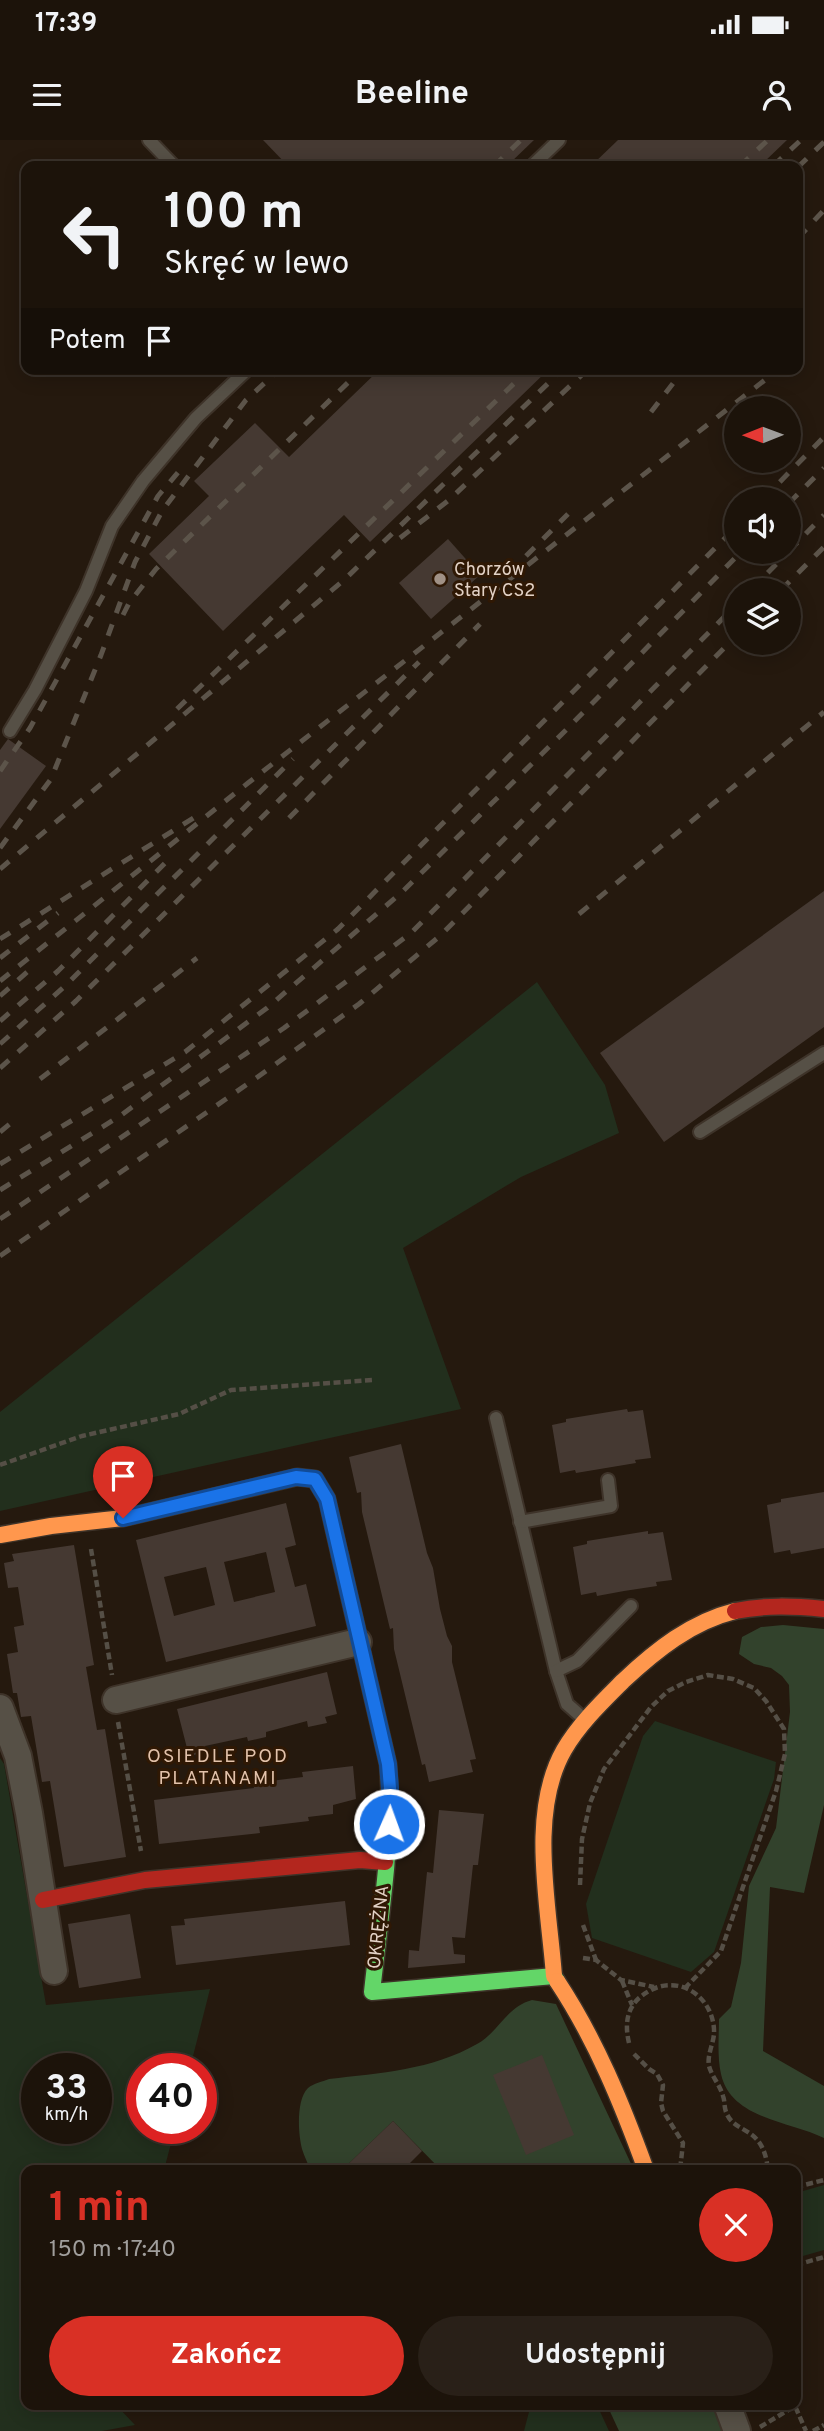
<!DOCTYPE html>
<html lang="pl">
<head>
<meta charset="utf-8">
<style>
	:root { --surface:#1c130a; --page:#292018; --text:#f1f3f6; --muted:#a09e9c; --line:#3a322b; --accent:#d93025 }
	body { margin:0; font-family:Overpass,sans-serif; background:var(--page); color:var(--text); height:100vh; display:flex; flex-direction:column; font-size:26px; white-space:nowrap }
	* { box-sizing:border-box; margin:0 }
	p { font-size:23px; color:var(--muted) }
	.icon { flex:none; width:38px; height:38px; fill:none; stroke:currentColor; stroke-width:2; stroke-linecap:round; stroke-linejoin:round }
	.map { position:relative; flex:1; overflow:hidden }
	.sheet { position:absolute; left:21px; top:2025px; width:780px; height:245px; display:flex; flex-direction:column; background:var(--surface); border-radius:14px; box-shadow:0 4px 18px #0003,0 0 0 2px var(--line) }
	.sheet>* { flex:none }
	.guide { position:absolute; left:21px; top:21px; width:782px; height:214px; border-radius:14px; box-shadow:0 4px 18px #0003,0 0 0 2px var(--line); background:#1c130a; color:var(--text); overflow:hidden }
	.needle { width:46px; rotate:269deg }
	.tools { position:absolute; left:724px; top:256px; display:grid; gap:14px }
	.tools a { display:grid; place-items:center; width:77px; height:77px; border-radius:50%; background:var(--surface); box-shadow:0 4px 18px #0003,0 0 0 2px var(--line); font-size:35px }
	.speed { position:absolute; left:21px; top:1913px; display:flex; gap:14px; font-size:35px; font-weight:700; text-align:center }
	.speed>* { display:grid; place-content:center; width:91px; height:91px; border-radius:50%; background:var(--surface); box-shadow:0 4px 18px #0003,0 0 0 2px var(--line); line-height:1 }
	.speed small { font-size:18px; font-weight:400 }
	.speed .limit { border:10px solid #d22; background:#fff; color:#111 }
	.pin { position:absolute; display:grid; place-items:center; width:60px; height:60px; color:#fff; margin:-72px -30px; border-radius:50% 50% 50% 0; rotate:-45deg; box-shadow:0 0 7px #0007 }
	.pin .icon { rotate:45deg }
	.me { position:absolute; width:77px; margin:-38px; rotate:2deg; stroke-linejoin:round; filter:drop-shadow(0 0 5px #0008) }
	.turn { display:flex; align-items:center; gap:24px; height:147px; padding:0 28px; font-size:32px }
	.turn .icon { width:91px; height:91px; stroke-width:2.5 }
	.turn b { display:block; font-size:49px; line-height:60px }
	.then { display:flex; align-items:center; height:66px; padding:0 28px; background:#0003; gap:14px; font-size:26px }
	.round { display:grid; place-items:center; flex:none; width:74px; height:74px; border-radius:37px; background:var(--page) }
	.headline { display:flex; align-items:center; justify-content:space-between; height:119px; padding:0 28px }
	h1 { font-size:42px; font-weight:700; line-height:52px; color:var(--accent) }
	.cta { display:flex; gap:14px; margin-top:auto; padding:14px 28px }
	.cta a { flex:1; height:80px; border-radius:42px; background:var(--accent); color:#fff; font-size:28px; font-weight:700; line-height:80px; text-align:center }
	.cta a+a { background:var(--page); color:var(--text) }
	.status { display:flex; justify-content:space-between; align-items:center; height:49px; padding:0 35px; background:var(--surface); direction:ltr }
	.status svg { height:19px; fill:currentColor }
	header { display:flex; justify-content:space-between; align-items:center; height:91px; padding:0 28px; background:var(--surface); font-size:32px; font-weight:700 }
	.map>svg:first-child { display:block }
</style>
</head>
<body>
<div class="status"><b>17:39</b><svg viewBox="0 0 49 12"><path d="M0 12V9h3v3zM5 12V6h3v6zM10 12V3h3v9zM15 12V0h3v12zM26 1h20v11H26zM47 4h2v5h-2z"/></svg></div>
<header><svg class="icon" aria-label="menu" viewBox="0 0 24 24"><path d="M4 6h16M4 12h16M4 18h16"/></svg>Beeline<svg class="icon" aria-label="person" viewBox="0 0 24 24"><circle cx="12" cy="8" r="4"/><path d="M4 21q1-7 8-7t8 7"/></svg></header>
<div class="map">
<svg width="824" height="2291" viewBox="0 0 824 2291">
	<rect width="100%" height="100%" fill="#25190e"/>
	<g fill="#222f1d" fill-rule="evenodd">
		<polygon points="537,842 605,945 619,993 521,1037 403,1108 461,1269 0,1371 0,1272"/>
		<polygon points="655,1581 776,1622 774,1639 714,1812 691,1832 592,1798 586,1764 643,1596"/>
		<path d="M 0,1618 L 4,1624 L 46,1865 L 210,1849 L 190,1928 L 142,1928 L 142,1988 L 175,1988 L 164,2030 L 26,2030 L 26,2264 L 116,2265 L 135,2285 L 102,2291 L 0,2291 ZM 37,1928 L 96,1928 L 96,1988 L 37,1988 Z"/>
		<polygon points="824,2045 824,2110 796,2118 796,2053"/>
		<polygon points="531,2264 597,2265 609,2291 524,2291"/>
	</g>
	<g fill="#32422c">
		<path d="M 783,1485 L 824,1489 L 824,1665 L 804,1753 L 770,1747 L 763,1911 L 824,1946 L 824,1998 C 789,1981 731,1979 721,1934 C 717,1917 719,1896 719,1879 L 731,1867 L 741,1823 L 749,1746 L 776,1688 L 790,1572 L 789,1545 L 782,1536 L 771,1528 L 754,1524 L 739,1514 L 742,1497 L 761,1487 Z"/>
		<path d="M 532,1860 L 556,1864 L 634,2030 L 441,2030 L 393,1981 L 342,2030 L 310,2030 C 308,2023 304,2016 302,2009 C 298,1993 296,1960 308,1948 C 314,1943 322,1942 329,1939 C 380,1933 432,1930 477,1904 C 499,1892 506,1867 532,1860 Z"/>
		<polygon points="607,2265 715,2265 723,2291 619,2291"/>
	</g>
	<g fill="#453932" fill-rule="evenodd">
		<polygon points="263,0 534,0 507,26 288,26"/>
		<polygon points="618,0 787,0 760,26 591,26"/>
		<polygon points="380,229 549,229 370,402 344,375 223,491 149,414 209,356 194,341 255,283 289,317"/>
		<polygon points="448,399 480,435 431,479 399,443"/>
		<polygon points="8,599 46,626 0,689 0,610"/>
		<polygon points="824,751 824,887 664,1002 600,913"/>
		<polygon points="627,1269 628,1272 643,1270 651,1318 635,1320 636,1323 576,1333 575,1330 560,1333 552,1285 566,1282 566,1279"/>
		<polygon points="401,1304 427,1413 433,1428 440,1469 447,1496 452,1506 452,1522 476,1619 470,1620 473,1632 429,1642 425,1624 422,1625 394,1509 393,1488 390,1489 362,1372 361,1352 357,1353 349,1317"/>
		<polygon points="824,1352 824,1408 791,1414 790,1410 774,1413 767,1365 781,1362 781,1359"/>
		<path d="M 286,1363 L 296,1405 L 285,1408 L 295,1447 L 306,1444 L 316,1486 L 166,1522 L 136,1400 ZM 266,1412 L 275,1452 L 234,1462 L 224,1422 ZM 206,1427 L 215,1465 L 174,1476 L 164,1437 Z"/>
		<polygon points="648,1391 648,1394 663,1392 672,1440 656,1442 657,1446 624,1451 597,1456 596,1452 581,1455 573,1407 587,1404 587,1401"/>
		<polygon points="74,1405 94,1525 86,1527 97,1590 105,1589 126,1717 64,1727 50,1641 42,1642 31,1576 21,1577 17,1553 13,1553 7,1514 18,1512 14,1487 24,1485 18,1447 8,1448 4,1423 14,1421 12,1414"/>
		<polygon points="327,1532 337,1574 325,1577 327,1583 308,1587 307,1581 266,1592 266,1597 248,1601 247,1597 205,1606 207,1612 189,1616 177,1569"/>
		<polygon points="353,1626 356,1659 333,1665 333,1674 308,1677 309,1681 259,1687 260,1693 159,1704 154,1660 254,1648 253,1643 303,1637 302,1632"/>
		<polygon points="439,1670 484,1674 478,1725 473,1725 465,1798 452,1797 454,1814 465,1815 465,1823 408,1828 409,1810 419,1811 427,1732 433,1733"/>
		<polygon points="345,1761 350,1805 176,1825 171,1786 185,1785 184,1779"/>
		<polygon points="130,1774 141,1838 79,1848 68,1784"/>
		<polygon points="542,1915 574,1995 526,2015 493,1935"/>
		<polygon points="393,1981 422,2011 403,2030 342,2030"/>
	</g>
	<g fill="none" stroke-linecap="round" stroke-linejoin="round">
		<defs>
			<g id="lane">
				<polyline points="149,0 174,26"/>
				<polyline points="532,26 559,0"/>
				<polyline points="10,591 35,550 86,451 112,386 143,341 196,278 248,229"/>
				<polyline points="700,992 824,913"/>
				<polyline points="496,1278 556,1531 567,1564 584,1579"/>
				<polyline points="520,1382 611,1366 608,1340"/>
				<polyline points="556,1531 577,1521 631,1466"/>
			</g>
			<g id="street">
				<polyline points="116,1560 358,1502"/>
				<polyline points="0,1568 18,1616 29,1673 54,1831"/>
				<polyline points="727,2264 737,2291"/>
			</g>
			<path id="fast" d="M 340,1416 L 388,1624 C 394,1699 380,1777 372,1852 L 554,1836 L 557,1841"/>
			<g id="slow">
				<polyline points="0,1395 51,1386 123,1378 297,1337 315,1339 327,1359 340,1416"/>
				<path d="M 554,1836 C 549,1766 528,1673 564,1610 C 579,1584 602,1562 623,1541 C 656,1510 691,1482 735,1471"/>
				<path d="M 557,1841 C 596,1900 622,1964 646,2030"/>
			</g>
			<g id="jam">
				<path d="M 735,1471 C 765,1465 793,1466 824,1469"/>
				<polyline points="43,1760 145,1740 360,1720 385,1722"/>
			</g>
		</defs>
		<use href="#lane" stroke="#3e3329" stroke-width="16"/>
		<use href="#street" stroke="#3e3329" stroke-width="30"/>
		<use href="#fast" stroke="#3e3329" stroke-width="19"/>
		<use href="#slow" stroke="#3e3329" stroke-width="19"/>
		<use href="#jam" stroke="#3e3329" stroke-width="19"/>
		<g stroke="#554f46" stroke-width="4.5" stroke-dasharray="7 3.5" stroke-linecap="butt">
			<polyline points="0,1325 82,1296 179,1274 231,1250 373,1240"/>
			<polyline points="91,1409 112,1535"/>
			<polyline points="118,1582 141,1711"/>
			<polyline points="580,1745 582,1699 590,1663 604,1629 651,1567 668,1551 686,1542 708,1535 733,1539 754,1548 766,1561 784,1589 785,1614 776,1651 721,1811 685,1848"/>
			<polyline points="583,1785 596,1820"/>
			<polyline points="583,1818 596,1820 621,1840 654,1847"/>
			<polyline points="622,1841 632,1865"/>
			<path d="M 629,1903 C 625,1886 626,1870 639,1858 C 651,1848 664,1843 679,1846 C 701,1851 715,1872 714,1894 C 713,1905 707,1915 709,1926 C 712,1937 720,1945 723,1956 C 725,1961 724,1967 726,1972 C 735,1996 763,1983 768,2030"/>
			<polyline points="634,1914 649,1929 657,1934 663,1945 661,1963 663,1971 683,2003 680,2030"/>
			<polyline points="796,2047 824,2040"/>
			<polyline points="796,2125 824,2117"/>
			<polyline points="760,2287 795,2266 806,2291"/>
			<polyline points="813,2291 824,2285"/>
		</g>
		<use href="#lane" stroke="#565046" stroke-width="12"/>
		<use href="#street" stroke="#565046" stroke-width="26"/>
		<use href="#fast" stroke="#63d668" stroke-width="16"/>
		<use href="#slow" stroke="#ff974d" stroke-width="16"/>
		<use href="#jam" stroke="#b3261e" stroke-width="16"/>
		<g stroke="#5c544a" stroke-width="5" stroke-dasharray="12 12" stroke-linecap="butt">
			<polyline points="494,26 521,0"/>
			<polyline points="740,26 768,0"/>
			<polyline points="773,26 801,0"/>
			<polyline points="798,27 824,2"/>
			<polyline points="798,98 824,70"/>
			<polyline points="798,215 802,211"/>
			<polyline points="651,272 684,229"/>
			<polyline points="763,359 824,297"/>
			<polyline points="789,363 824,328"/>
			<polyline points="400,398 449,360 588,229"/>
			<polyline points="789,411 824,375"/>
			<polyline points="526,416 568,374"/>
			<polyline points="751,450 789,411"/>
			<polyline points="781,450 824,407"/>
			<polyline points="123,475 129,463 156,429 362,229"/>
			<polyline points="177,569 529,229"/>
			<polyline points="0,631 30,588 158,356 181,329"/>
			<polyline points="289,678 480,484"/>
			<polyline points="0,708 51,639 101,515 135,422 162,371 246,260 280,229"/>
			<polyline points="0,729 344,440 563,229"/>
			<polyline points="579,774 824,572"/>
			<polyline points="0,799 195,677"/>
			<polyline points="0,818 58,773"/>
			<polyline points="0,841 248,643 779,229"/>
			<polyline points="0,856 34,826"/>
			<polyline points="0,881 58,831 172,716"/>
			<polyline points="0,904 66,845 293,619"/>
			<polyline points="0,928 76,861 419,522"/>
			<polyline points="40,939 197,818"/>
			<polyline points="0,992 17,978"/>
			<polyline points="0,1024 185,912 338,789 737,386"/>
			<polyline points="0,1050 120,976 267,868 401,753 565,591 742,411"/>
			<polyline points="0,1079 284,888 411,793 737,464"/>
			<polyline points="0,1116 259,936 359,864 441,795 737,495"/>
		</g>
	</g>
	<g fill="none" stroke-linecap="round" stroke-linejoin="round">
		<defs>
			<polyline id="route" points="123,1378 296,1337 315,1339 327,1359 388,1624 390,1648 389,1684"/>
		</defs>
		<use href="#route" stroke="#114b97" stroke-width="18"/>
		<use href="#route" stroke="#1a73e8" stroke-width="12"/>
	</g>
	<circle fill="#a09186" stroke="#2f1804" stroke-width="2.5" cx="440" cy="439" r="7"/>
	<g text-anchor="middle" stroke-width="6" stroke-linejoin="round" paint-order="stroke">
		<g font-size="18" fill="#e3d2c6" stroke="#2f1804" text-anchor="start">
			<text x="454" y="435">Chorzów<tspan x="454" dy="21">Stary CS2</tspan></text>
		</g>
		<g font-size="18" fill="#e3d2c6" stroke="#2f1804">
			<text transform="translate(378 1787) rotate(-84)" y="6">OKRĘŻNA</text>
		</g>
		<g font-size="19" letter-spacing="2" fill="#e2c2ab" stroke="#2f1804">
			<text x="218" y="1622">OSIEDLE POD<tspan x="218" dy="22">PLATANAMI</tspan></text>
		</g>
	</g>
</svg>
<div class="tools">
<a><svg class="needle" viewBox="-14 -14 28 28"><path d="M0-13l5 13h-10z" fill="#e53935"/><path d="M0 13l5-13h-10z" fill="#a09e9c"/></svg></a>
<a><svg class="icon" aria-label="sound" viewBox="0 0 24 24"><path d="M4 9h4l5-4v14l-5-4H4zM17 9q2 3 0 6"/></svg></a>
<a><svg class="icon" aria-label="layers" viewBox="0 0 24 24"><path d="M12 4l9 5-9 5-9-5zM3 14l9 5 9-5"/></svg></a>
</div>
<div class="speed"><div>33<small>km/h</small></div><div class="limit">40</div></div>
<div class="pin" style="left:123px;top:1378px;background:#d93025"><svg class="icon" aria-label="arrive" viewBox="0 0 24 24"><path d="M6 21V4h12l-3 4 3 4H6"/></svg></div>
<svg class="me" style="left:389px;top:1684px" viewBox="-20 -20 40 40"><circle r="17" fill="#1a73e8" stroke="#fff" stroke-width="3"/><path d="M0-11L8 9 0 5-8 9z" fill="#fff"/></svg>
<div class="guide">
<div class="turn"><svg class="icon" aria-label="left" viewBox="0 0 24 24"><path d="M17 20v-9H6M10 6l-5 5 5 5"/></svg><div><b>100 m</b>Skręć w lewo</div></div>
<div class="then">Potem<svg class="icon" aria-label="arrive" viewBox="0 0 24 24"><path d="M6 21V4h12l-3 4 3 4H6"/></svg></div>
</div>
<section class="sheet">
<div class="headline"><div><h1>1 min</h1><p>150 m · 17:40</p></div><a class="round" style="background:#d93025;color:#fff"><svg class="icon" aria-label="close" viewBox="0 0 24 24"><path d="M6 6l12 12M18 6L6 18"/></svg></a></div>
<div class="cta"><a>Zakończ</a><a>Udostępnij</a></div>
</section>
</div>
</body>
</html>
